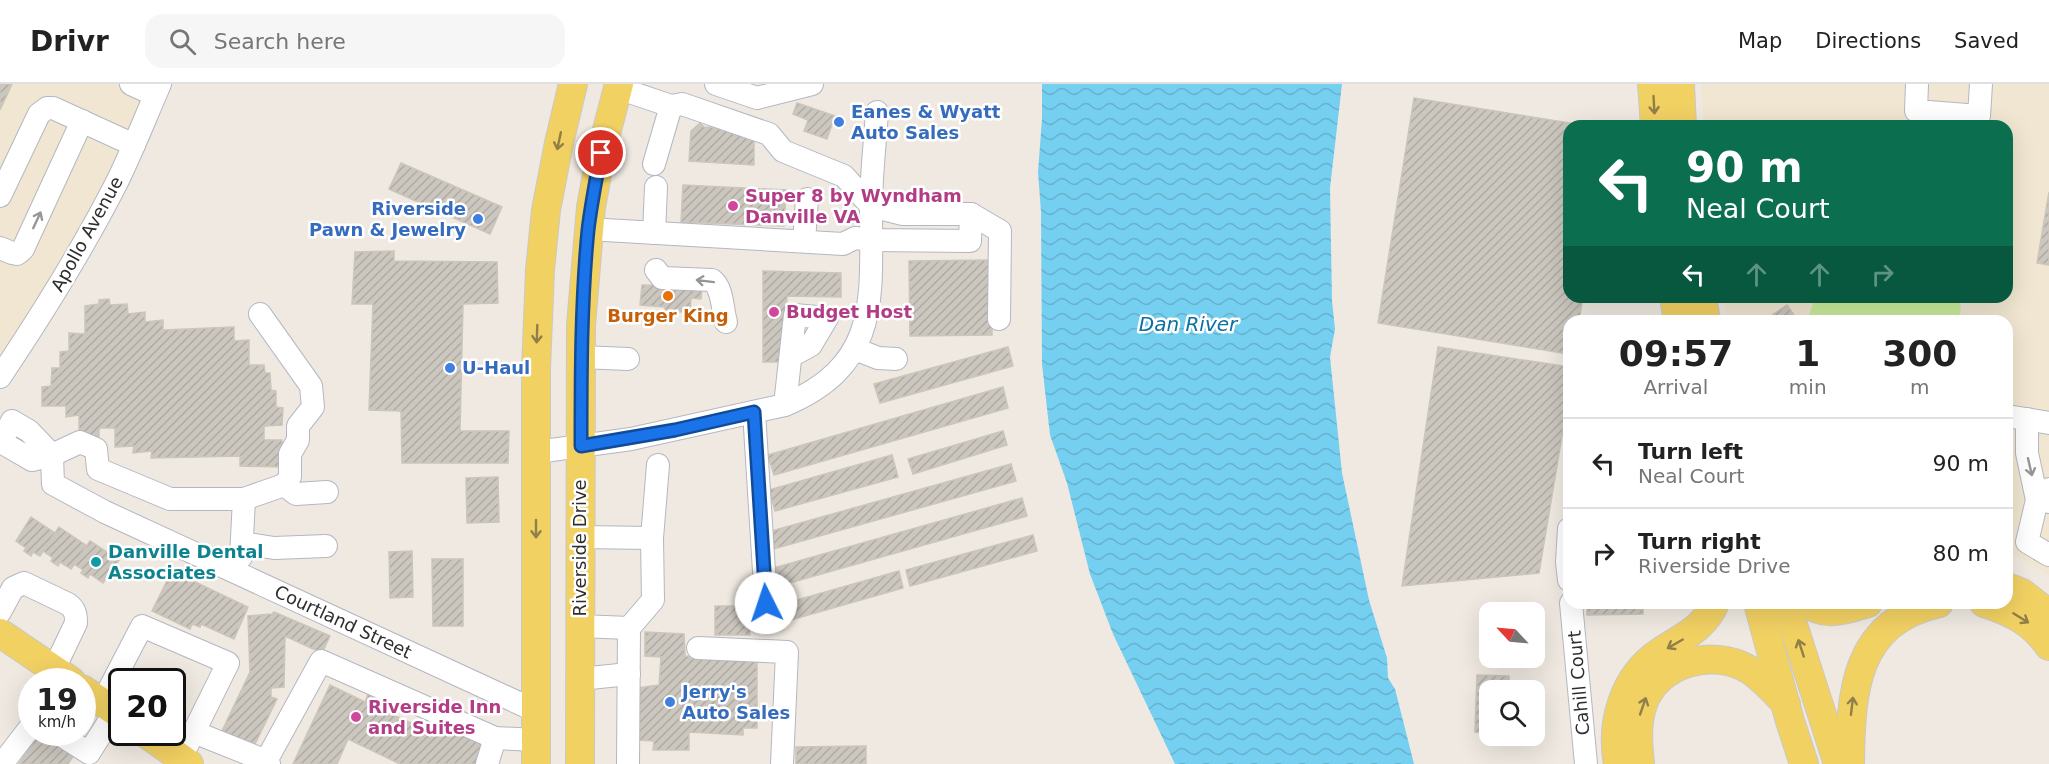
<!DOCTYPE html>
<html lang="en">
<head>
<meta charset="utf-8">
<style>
	:root { --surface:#fff; --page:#f6f6f6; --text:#222; --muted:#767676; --line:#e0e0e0 }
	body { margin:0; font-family:"DejaVu Sans",sans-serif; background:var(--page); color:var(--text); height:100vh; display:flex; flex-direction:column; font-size:22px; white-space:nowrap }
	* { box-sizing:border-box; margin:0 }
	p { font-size:20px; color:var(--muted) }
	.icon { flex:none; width:33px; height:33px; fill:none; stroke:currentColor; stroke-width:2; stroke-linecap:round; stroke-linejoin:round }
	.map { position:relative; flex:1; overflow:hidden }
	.side { position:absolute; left:1563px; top:231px; width:450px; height:294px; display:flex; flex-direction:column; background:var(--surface); border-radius:18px; box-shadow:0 6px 24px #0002 }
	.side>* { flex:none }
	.top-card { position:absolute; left:1563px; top:36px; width:450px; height:183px; border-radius:18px; box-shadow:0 6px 24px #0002; background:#0b6e4f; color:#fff; overflow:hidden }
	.needle { width:39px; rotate:296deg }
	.controls { position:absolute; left:1479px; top:518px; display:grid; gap:12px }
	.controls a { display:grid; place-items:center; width:66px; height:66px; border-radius:12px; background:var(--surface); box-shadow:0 6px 24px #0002; font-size:30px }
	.speed { position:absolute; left:18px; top:584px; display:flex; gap:12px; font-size:30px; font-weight:700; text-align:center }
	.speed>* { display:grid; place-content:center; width:78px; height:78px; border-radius:50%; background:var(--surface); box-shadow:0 6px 24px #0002; line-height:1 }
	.speed small { font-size:15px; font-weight:400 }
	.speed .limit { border:3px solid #111; border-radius:9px; background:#fff; color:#111 }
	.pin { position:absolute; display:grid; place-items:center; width:51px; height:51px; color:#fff; margin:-26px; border:3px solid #fff; border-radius:50%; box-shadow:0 2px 6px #0007 }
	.me { position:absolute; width:66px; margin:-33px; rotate:356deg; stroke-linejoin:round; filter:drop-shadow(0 0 4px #0008) }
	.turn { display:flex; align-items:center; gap:21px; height:126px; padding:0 24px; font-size:27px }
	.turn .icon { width:78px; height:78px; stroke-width:2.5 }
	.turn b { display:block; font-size:42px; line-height:51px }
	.lanes { display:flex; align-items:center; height:57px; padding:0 24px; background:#0003; justify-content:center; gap:30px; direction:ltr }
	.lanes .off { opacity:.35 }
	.eta { display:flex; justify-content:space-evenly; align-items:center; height:102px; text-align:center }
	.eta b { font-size:36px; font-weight:600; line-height:42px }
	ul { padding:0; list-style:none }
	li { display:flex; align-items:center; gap:18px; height:90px; padding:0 24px; border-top:2px solid var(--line) }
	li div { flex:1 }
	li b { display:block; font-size:22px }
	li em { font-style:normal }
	header { display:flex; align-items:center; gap:36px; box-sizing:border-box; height:84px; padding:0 30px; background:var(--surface); border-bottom:2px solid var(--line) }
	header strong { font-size:28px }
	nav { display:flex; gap:33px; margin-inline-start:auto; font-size:21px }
	.search { width:420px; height:54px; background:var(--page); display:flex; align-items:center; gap:15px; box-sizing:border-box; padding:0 21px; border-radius:18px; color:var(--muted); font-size:22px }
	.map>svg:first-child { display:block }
</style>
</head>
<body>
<header>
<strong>Drivr</strong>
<div class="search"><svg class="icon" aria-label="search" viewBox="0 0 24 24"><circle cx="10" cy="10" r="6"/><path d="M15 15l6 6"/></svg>Search here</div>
<nav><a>Map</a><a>Directions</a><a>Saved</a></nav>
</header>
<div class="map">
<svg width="2049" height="680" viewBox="0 0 2049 680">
	<defs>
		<pattern id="water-waves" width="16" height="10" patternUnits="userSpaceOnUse" patternTransform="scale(1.5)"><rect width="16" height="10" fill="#75cff0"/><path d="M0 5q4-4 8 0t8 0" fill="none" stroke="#66b2ce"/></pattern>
		<pattern id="building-hatch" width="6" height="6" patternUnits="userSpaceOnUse" patternTransform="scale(1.5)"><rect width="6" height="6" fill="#cbc7bf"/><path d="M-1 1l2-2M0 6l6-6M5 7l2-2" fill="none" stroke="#afaba4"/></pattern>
	</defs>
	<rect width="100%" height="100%" fill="#efe9e1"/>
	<g fill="#f0e6d1">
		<polygon points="0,0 159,0 0,296"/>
		<polygon points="1702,0 2049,0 2049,492 2022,475 2007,469 2007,237 1728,237 1723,213 2007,213 2007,42 1703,42"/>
	</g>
	<polygon fill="#c9ec9a" points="1815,213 1961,213 1960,237 1813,237 1809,232"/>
	<polygon fill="url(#water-waves)" points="1042,0 1342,0 1330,104 1332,217 1335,245 1330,273 1342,389 1369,516 1387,574 1388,594 1395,605 1414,680 1175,680 1113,550 1090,490 1067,399 1050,351 1042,280 1041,128 1038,88 1042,35"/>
	<g fill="url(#building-hatch)" stroke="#cbc5ba" stroke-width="1.5">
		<polygon points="0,0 12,0 0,26"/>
		<polygon points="1414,14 1588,42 1569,42 1569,213 1583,213 1579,237 1569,237 1569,270 1378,239"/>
		<polygon points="797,19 835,32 827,55 804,47 808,36 793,30"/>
		<polygon points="700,39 704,43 735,44 747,49 747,55 754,55 754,81 689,77 691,47"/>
		<polygon points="401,79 502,123 490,150 389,105"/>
		<polygon points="683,101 786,106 784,142 681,138"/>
		<polygon points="2049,108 2049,181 2037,179"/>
		<polygon points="394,167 394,177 497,178 498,219 463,220 460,347 509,347 508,379 402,379 401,327 369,326 373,220 352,220 355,168"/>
		<polygon points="992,176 992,251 910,252 909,177"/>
		<polygon points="763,187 841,189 841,213 787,212 786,245 781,278 763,278"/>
		<polygon points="642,201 702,203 701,215 691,214 690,229 665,226 665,223 640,221"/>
		<polygon points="109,215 110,221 127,220 128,230 145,228 145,238 163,236 163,246 234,243 234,257 249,256 249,281 264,281 265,289 270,289 271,306 276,307 276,323 283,324 282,341 264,342 264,356 282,356 282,383 240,382 240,372 151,374 152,367 133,369 134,362 115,363 115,344 99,344 99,352 79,353 79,331 66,333 66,322 42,322 42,303 51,302 52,284 60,284 60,268 69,267 69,249 85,250 85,222 99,220 99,216"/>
		<polygon points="1787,221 1798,237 1766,237 1765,236"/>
		<polygon points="1008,263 1013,282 880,319 874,300"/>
		<polygon points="1438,263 1569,283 1569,310 1539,489 1402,502"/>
		<polygon points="1003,303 1008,324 774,391 768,371"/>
		<polygon points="1003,347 1007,361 913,390 908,375"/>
		<polygon points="892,371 898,393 775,427 769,406"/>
		<polygon points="1011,380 1016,397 773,465 768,448"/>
		<polygon points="498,393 499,438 467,439 466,394"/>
		<polygon points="1022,414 1027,432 775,503 770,485"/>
		<polygon points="31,433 55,449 40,472 33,468 31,472 24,467 26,464 16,457"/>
		<polygon points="59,443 87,462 71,485 60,478 58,482 51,477 53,474 43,467"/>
		<polygon points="1033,451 1037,467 910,502 906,486"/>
		<polygon points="90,457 119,476 103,499 90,490 88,494 81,489 83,486 74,480"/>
		<polygon points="412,467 413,513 390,514 389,468"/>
		<polygon points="432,475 463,475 463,542 433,542"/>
		<polygon points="172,487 248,523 234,555 201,540 200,543 192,540 190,545 152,527"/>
		<polygon points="899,487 903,504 773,541 769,524"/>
		<polygon points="1587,519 1643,519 1643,530 1587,531"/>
		<rect x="715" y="522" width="35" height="29"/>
		<polygon points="274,528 330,552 322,569 285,552 284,603 271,604 271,613 277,615 254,662 222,647 250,588 248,532 272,530"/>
		<polygon points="645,548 684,550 685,572 757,574 757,644 743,644 743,651 689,648 689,666 653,666 654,657 637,656 631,605 659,601 661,573 645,572"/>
		<polygon points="1477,591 1509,592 1509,606 1490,606 1490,649 1475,648"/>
		<polygon points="330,601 365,618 370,605 383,610 377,624 441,652 446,641 487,659 478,680 400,680 348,655 337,680 293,680"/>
		<polygon points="40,648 74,671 68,680 19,680"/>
		<polygon points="866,662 866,680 796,680 796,663"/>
	</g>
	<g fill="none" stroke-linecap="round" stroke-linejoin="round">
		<defs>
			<g id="minor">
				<polyline points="131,0 155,11"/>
				<polyline points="716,0 757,14 812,0"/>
				<polyline points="1917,0 1916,27 1979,32 1981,0"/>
				<polyline points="618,4 671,22 682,20 769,50 783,67 844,92 871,122 903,130 971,130 1000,147 999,235"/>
				<polyline points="654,80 671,22"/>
				<polyline points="0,112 39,30 47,24 53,24 134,61"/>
				<polyline points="588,145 843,160 855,154 872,156 970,157 971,130"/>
				<polyline points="654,149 656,103"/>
				<polyline points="804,157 807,115"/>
				<polyline points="0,164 12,169 17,170 23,165 82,37"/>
				<path d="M 656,186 L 662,194 L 712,196 C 723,204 722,225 726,238"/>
				<polyline points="260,230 311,302 313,323 298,342 298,356 290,370 290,393 284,401"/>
				<polyline points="855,265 878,274 896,275"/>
				<polyline points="581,273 628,275"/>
				<path d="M 0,293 C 43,229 83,165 118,96 C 133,65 146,32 160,0"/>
				<polyline points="785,321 795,231 827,234 811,261 791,272"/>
				<polyline points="754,328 766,519"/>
				<polyline points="2007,332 2049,339"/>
				<polyline points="2027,335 2027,369 2037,416 2049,405"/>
				<path d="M 537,368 L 631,355 L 785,321 C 881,280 871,214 871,124 C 871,92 875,60 877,28"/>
				<polyline points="327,408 296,410 284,401 244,415 170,415 98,385 96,365 80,358 52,371 32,376 1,358 12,337 29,347 52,371 53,400 105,428 536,627"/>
				<polyline points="2049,418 2037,416 2027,458 2049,471"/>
				<polyline points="1569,445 1567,478 1569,496"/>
				<polyline points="580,453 652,454"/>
				<polyline points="242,459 274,464 326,462"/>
				<polyline points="241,473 244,415"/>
				<polyline points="1571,519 1586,680"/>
				<path d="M 0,528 L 13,504 L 24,499 L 68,520 C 75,525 76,530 76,539 L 54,585"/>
				<polyline points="580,542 629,544"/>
				<polyline points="698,564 787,568 782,680"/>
				<polyline points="580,595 629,590"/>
				<polyline points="102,619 142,542 228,579 178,680"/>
				<polyline points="56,648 89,669 115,628"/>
				<polyline points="194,648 266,677"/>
				<polyline points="2,680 32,641"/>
				<polyline points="269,680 266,677 321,577 495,654 536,656"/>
				<polyline points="487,680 495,654"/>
				<polyline points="628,680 629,544 653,516 652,454 658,381"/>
			</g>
			<g id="major">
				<polyline points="1652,0 1655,42"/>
				<polyline points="1680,0 1682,42"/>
				<polyline points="1674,213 1678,237"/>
				<polyline points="1702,213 1706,237"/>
				<polyline points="2007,503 2022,509 2049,530"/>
				<polyline points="1758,519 1790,637 1804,680"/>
				<polyline points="1786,519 1838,680"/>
				<path d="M 1807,519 C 1826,534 1848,525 1868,519"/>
				<path d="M 1984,519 C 2012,528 2032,538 2049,562"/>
				<polyline points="0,549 71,597"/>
				<polyline points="82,605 122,632"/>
				<polyline points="144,648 189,680"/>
				<polyline points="536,680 536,285 540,186 546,126 559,59 573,0"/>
				<polyline points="580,680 581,241 591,123 601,69 619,0"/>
				<path d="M 1618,680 C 1610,638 1624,592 1660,568 C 1682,553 1704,545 1715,519"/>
				<path d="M 1640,680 C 1638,659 1636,640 1643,620 C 1657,579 1712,564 1748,585 C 1762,594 1775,608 1786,620"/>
				<path d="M 1850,680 C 1851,608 1854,538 1939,519"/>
			</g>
		</defs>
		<use href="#minor" stroke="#b4b7c1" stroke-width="24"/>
		<use href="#major" stroke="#c9c9c9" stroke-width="30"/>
		<use href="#minor" stroke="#fff" stroke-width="22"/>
		<use href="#major" stroke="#f2d163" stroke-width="28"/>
	</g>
	<defs><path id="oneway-shaft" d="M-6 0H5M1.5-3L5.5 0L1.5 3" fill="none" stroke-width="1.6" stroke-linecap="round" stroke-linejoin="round" transform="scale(1.5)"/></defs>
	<g stroke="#908048">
		<use href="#oneway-shaft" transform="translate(1654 21) rotate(87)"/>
		<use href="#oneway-shaft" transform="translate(559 57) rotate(102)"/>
		<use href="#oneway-shaft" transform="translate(537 250) rotate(92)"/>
		<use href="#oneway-shaft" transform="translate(536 445) rotate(90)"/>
		<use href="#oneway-shaft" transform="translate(2021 534) rotate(32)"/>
		<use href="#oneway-shaft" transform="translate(1675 560) rotate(150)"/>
		<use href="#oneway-shaft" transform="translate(1801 564) rotate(-108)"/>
		<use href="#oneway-shaft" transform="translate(1643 622) rotate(-71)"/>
		<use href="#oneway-shaft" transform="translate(1852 622) rotate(-83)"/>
	</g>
	<g stroke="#969696">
		<use href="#oneway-shaft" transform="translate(37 136) rotate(-65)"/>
		<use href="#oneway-shaft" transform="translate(705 197) rotate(-173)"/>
		<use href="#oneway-shaft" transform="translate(2030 383) rotate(77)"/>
	</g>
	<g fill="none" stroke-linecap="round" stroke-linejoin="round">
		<defs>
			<path id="route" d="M 601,69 C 596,95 591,121 588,146 C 581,218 581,290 581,362 L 675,346 L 754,328 L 766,519"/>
		</defs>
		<use href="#route" stroke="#114b97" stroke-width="15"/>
		<use href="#route" stroke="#1a73e8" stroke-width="10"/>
	</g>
	<g fill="#3f7fe0" stroke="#fff" stroke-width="2">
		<circle cx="839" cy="38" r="6"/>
		<circle cx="478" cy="135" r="6"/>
		<circle cx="450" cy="284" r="6"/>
		<circle cx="670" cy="618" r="6"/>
	</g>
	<g fill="#d1479c" stroke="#fff" stroke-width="2">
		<circle cx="733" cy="122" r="6"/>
		<circle cx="774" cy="228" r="6"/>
		<circle cx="356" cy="633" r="6"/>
	</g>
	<circle fill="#e8710a" stroke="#fff" stroke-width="2" cx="668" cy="212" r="6"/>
	<circle fill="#0f9aa8" stroke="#fff" stroke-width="2" cx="96" cy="478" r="6"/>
	<g text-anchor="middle" stroke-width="5" stroke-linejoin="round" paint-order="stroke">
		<g font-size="18" font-weight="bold" fill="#366cbe" stroke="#fff" text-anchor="start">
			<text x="851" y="34">Eanes &amp; Wyatt<tspan x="851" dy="21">Auto Sales</tspan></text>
			<text x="466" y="131" text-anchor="end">Riverside<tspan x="466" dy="21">Pawn &amp; Jewelry</tspan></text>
			<text x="462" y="290">U-Haul</text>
			<text x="682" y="614">Jerry's<tspan x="682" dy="21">Auto Sales</tspan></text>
		</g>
		<g font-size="18" font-weight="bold" fill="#b23c85" stroke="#fff" text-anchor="start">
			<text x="745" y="118">Super 8 by Wyndham<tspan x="745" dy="21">Danville VA</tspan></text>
			<text x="786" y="234">Budget Host</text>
			<text x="368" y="629">Riverside Inn<tspan x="368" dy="21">and Suites</tspan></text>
		</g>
		<g font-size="18" fill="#2e2e2e" stroke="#fff">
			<text transform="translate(87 150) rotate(-61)" y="6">Apollo Avenue</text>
			<text transform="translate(580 464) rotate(-90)" y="6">Riverside Drive</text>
			<text transform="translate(343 538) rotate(25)" y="6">Courtland Street</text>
			<text transform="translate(1579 599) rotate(-95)" y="6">Cahill Court</text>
		</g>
		<g font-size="18" font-weight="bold" fill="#c56008" stroke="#fff">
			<text x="668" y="238">Burger King</text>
		</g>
		<g font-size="18" font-weight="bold" fill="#0d838f" stroke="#fff" text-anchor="start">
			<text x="108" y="474">Danville Dental<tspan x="108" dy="21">Associates</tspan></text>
		</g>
		<g font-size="20" font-style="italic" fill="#0d6fa3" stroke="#fff">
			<text x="1188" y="247">Dan River</text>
		</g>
	</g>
</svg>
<div class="controls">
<a><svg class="needle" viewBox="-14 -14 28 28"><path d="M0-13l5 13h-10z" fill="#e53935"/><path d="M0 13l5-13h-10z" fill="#767676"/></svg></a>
<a><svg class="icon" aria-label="search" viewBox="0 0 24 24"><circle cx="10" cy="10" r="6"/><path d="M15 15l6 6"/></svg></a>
</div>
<div class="speed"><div>19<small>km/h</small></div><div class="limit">20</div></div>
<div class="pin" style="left:601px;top:69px;background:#d93025"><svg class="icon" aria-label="arrive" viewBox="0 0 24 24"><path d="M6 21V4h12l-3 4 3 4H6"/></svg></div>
<svg class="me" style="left:766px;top:519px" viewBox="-20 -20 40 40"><circle r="19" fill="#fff"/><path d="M0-13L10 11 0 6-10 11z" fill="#1a73e8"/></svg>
<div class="top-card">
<div class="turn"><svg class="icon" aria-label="left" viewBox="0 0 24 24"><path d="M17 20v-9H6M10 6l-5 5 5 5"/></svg><div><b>90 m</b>Neal Court</div></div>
<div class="lanes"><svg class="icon" aria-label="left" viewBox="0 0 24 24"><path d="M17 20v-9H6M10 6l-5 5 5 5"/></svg><svg class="icon off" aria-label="ahead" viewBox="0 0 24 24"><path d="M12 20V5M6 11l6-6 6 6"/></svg><svg class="icon off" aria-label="ahead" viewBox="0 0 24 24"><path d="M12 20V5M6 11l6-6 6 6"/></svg><svg class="icon off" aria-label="right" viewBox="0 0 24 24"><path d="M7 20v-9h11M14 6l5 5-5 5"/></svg></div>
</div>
<section class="side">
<div class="eta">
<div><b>09:57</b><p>Arrival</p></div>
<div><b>1</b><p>min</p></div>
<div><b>300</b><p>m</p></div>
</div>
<ul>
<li><svg class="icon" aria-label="left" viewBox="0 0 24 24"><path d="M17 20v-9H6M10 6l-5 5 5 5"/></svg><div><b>Turn left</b><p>Neal Court</p></div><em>90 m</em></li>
<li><svg class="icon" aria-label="right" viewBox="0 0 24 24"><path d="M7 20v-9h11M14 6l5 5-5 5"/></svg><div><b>Turn right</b><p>Riverside Drive</p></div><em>80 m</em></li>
</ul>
</section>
</div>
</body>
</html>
